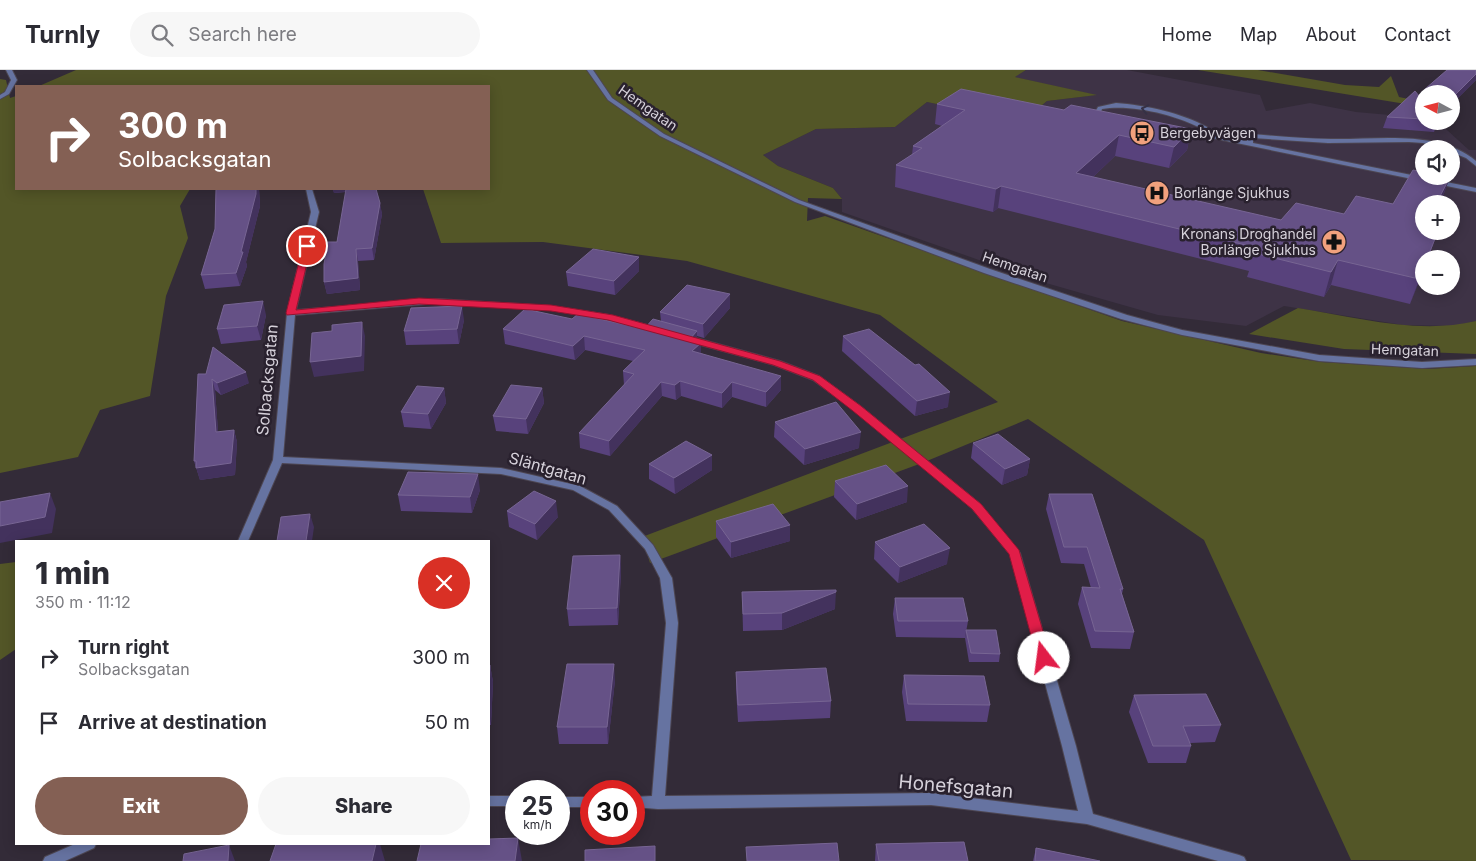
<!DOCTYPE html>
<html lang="en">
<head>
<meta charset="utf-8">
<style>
	:root { --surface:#fff; --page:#f7f7f7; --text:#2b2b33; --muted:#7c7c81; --line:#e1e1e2; --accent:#846054 }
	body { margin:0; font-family:Inter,sans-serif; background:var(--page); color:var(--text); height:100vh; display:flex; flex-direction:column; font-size:19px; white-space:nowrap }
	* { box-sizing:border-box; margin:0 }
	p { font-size:16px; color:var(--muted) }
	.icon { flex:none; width:28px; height:28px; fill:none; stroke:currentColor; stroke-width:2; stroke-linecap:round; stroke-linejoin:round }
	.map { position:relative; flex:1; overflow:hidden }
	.panel { position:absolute; left:15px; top:470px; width:475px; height:305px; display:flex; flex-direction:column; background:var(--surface); border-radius:0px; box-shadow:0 2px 12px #0003 }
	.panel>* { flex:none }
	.guide { position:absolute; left:15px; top:15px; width:475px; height:105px; border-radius:0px; box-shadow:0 2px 12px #0003; background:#846054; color:#fff; overflow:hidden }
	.needle { width:32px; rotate:277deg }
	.tools { position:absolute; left:1415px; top:15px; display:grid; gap:10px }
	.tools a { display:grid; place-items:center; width:45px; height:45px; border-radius:50%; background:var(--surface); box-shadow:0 2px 12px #0003; font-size:25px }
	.speed { position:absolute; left:505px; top:710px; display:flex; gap:10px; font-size:25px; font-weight:700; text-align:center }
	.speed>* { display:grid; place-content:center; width:65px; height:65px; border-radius:50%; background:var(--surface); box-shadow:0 2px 12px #0003; line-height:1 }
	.speed small { font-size:12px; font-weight:400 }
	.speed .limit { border:8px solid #d22; background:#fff; color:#111 }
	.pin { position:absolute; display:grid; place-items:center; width:42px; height:42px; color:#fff; margin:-21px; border:2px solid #fff; border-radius:50%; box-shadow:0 1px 5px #0007 }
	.me { position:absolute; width:55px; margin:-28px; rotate:345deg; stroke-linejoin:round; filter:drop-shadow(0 0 4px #0008) }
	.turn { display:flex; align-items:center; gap:18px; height:105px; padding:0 20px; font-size:22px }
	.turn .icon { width:65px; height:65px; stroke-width:2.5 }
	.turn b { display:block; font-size:35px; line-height:42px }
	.round { display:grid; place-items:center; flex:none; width:52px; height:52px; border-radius:26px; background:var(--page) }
	.summary { display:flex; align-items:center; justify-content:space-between; height:85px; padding:0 20px }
	h1 { font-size:30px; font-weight:800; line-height:38px }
	.primary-button { display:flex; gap:10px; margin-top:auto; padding:10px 20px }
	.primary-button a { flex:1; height:58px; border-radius:30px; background:var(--accent); color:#fff; font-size:20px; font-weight:800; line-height:58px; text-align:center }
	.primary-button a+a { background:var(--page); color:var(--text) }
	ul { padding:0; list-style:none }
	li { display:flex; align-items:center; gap:15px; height:65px; padding:0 20px }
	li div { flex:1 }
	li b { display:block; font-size:19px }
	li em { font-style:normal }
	header { display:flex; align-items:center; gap:30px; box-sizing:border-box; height:70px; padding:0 25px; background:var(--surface); border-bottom:1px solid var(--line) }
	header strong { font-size:24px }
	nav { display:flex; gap:28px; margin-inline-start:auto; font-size:18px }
	.search { width:350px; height:45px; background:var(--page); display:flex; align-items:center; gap:12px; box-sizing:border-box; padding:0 18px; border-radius:28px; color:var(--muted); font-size:19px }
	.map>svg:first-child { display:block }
</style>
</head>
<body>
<header>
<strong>Turnly</strong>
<div class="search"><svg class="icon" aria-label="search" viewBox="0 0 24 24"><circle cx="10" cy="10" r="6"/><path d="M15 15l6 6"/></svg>Search here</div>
<nav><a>Home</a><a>Map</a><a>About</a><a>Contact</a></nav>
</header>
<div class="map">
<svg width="1476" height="791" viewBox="0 0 1476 791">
	<rect width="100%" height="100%" fill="#332b38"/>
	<path fill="#3e3346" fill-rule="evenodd" d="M 1026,0 L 1127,0 L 1260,25 L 1266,41 L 1310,33 L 1356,42 L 1424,48 L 1424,51 L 1437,51 L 1469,80 L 1476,80 L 1476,251 L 1454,256 L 1403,255 L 1284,236 L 1246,256 L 1158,245 L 1039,211 L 842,142 L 842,129 L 833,118 L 778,96 L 763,85 L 816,59 L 895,57 L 927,32 L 1004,48 L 1029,46 L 1047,31 L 1095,25 L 1014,7 ZM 1424,79 L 1451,79 L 1451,106 L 1424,106 ZM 1424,134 L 1451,134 L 1451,161 L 1424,161 ZM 1424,189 L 1451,189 L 1451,216 L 1424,216 Z"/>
	<g fill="#535627">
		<polygon points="76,0 1026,0 1015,7 1097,25 1047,31 1029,46 1004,48 927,32 895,57 816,59 763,85 778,96 833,118 842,129 808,128 807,151 825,146 1122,251 1261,283 1321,292 1428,299 1476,296 1476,791 1351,790 1204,470 1028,349 922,393 650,493 642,467 998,332 880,245 687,191 543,172 441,173 423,119 489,119 489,16 39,16"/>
		<polygon points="1198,0 1258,0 1345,15 1379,17 1391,6 1399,27 1424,32 1424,37"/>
		<polygon points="0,9 6,10 10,28 16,26 16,119 190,119 180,136 188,168 166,226 150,326 100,340 78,387 0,403"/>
		<path d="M 1298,238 C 1356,247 1418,265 1476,251 L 1476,284 L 1344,279 L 1249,264 Z"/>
		<polygon points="16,492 16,579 0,590 0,494"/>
	</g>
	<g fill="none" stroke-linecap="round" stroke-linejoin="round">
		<defs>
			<g id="minor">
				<polygon points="6,0 12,0 17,10 9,24 0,29 0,25 5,22 11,10"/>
				<polygon points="587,0 593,0 612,28 664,64 799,130 990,199 1127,245 1182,260 1319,285 1422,292 1476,289 1476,295 1422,298 1319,291 1182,265 1121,249 984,203 795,132 660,66 608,30"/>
				<path d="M 1116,33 C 1145,35 1182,43 1207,57 L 1210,64 L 1247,71 L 1247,66 L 1250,64 C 1277,66 1304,69 1331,69 C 1376,70 1439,59 1476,91 L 1476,96 L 1466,88 L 1451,82 L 1451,79 L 1443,79 L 1423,73 L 1409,72 L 1328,73 L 1253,68 L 1253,73 L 1476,118 L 1476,122 L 1207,67 L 1176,69 L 1173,67 L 1174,66 L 1203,63 L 1202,59 C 1177,45 1131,34 1102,39 L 1100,44 L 1107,50 L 1104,52 L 1094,44 L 1098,37 Z"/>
				<polygon points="306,119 312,119 319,142 296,240 438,229 551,236 609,245 662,259 663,261 659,264 608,249 551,240 438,233 295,245 283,387 501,398 580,416 617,436 653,475 672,508 678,553 665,726 931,723 1078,741 1062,676 1010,484 972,438 854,340 813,310 774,295 682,270 681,268 685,265 780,291 819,306 860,336 980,434 1020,483 1076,676 1093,744 1239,785 1244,787 1246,791 1218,791 1087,754 931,735 658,739 634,737 634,727 652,726 666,553 660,508 645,479 609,440 573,420 501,404 282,393 248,471 238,471 273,390 287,243 311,142"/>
				<rect x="489" y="726" width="27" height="10"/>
				<rect x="559" y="727" width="32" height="10"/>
				<polygon points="75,774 96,774 94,778 65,791 43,791 45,787"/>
			</g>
		</defs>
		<use href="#minor" stroke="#4d4652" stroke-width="2"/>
		<use href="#minor" fill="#6673a1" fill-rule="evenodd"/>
	</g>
	<g fill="#58427c">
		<polygon points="1476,0 1476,10 1451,35 1451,24 1424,24 1424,29 1421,29 1425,19"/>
		<polygon points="1424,32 1424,51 1438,51 1434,62 1383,58 1387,47"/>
		<polygon points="937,34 1064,40 1191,59 1187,80 1169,98 1115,86 1093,107 1281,150 1344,144 1393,134 1450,107 1440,134 1424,134 1438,161 1428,189 1424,189 1424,199 1410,234 1331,215 1324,227 1247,207 1249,201 998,138 993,142 895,117 896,95 912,85 913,76 942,56 935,54"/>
		<polygon points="216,119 259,119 260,136 246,192 247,196 240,216 205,219 201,205 215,159"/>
		<polygon points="333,119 376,119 382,144 374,190 358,191 360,220 327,224 324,212 337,172 346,122 334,123"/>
		<polygon points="639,187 639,201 615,225 568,216 566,202"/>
		<polygon points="730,238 704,268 697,266 697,272 701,283 781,320 766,337 732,327 722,338 681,326 676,330 662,326 610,386 580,378 579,363 624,315 623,301 633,291 585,280 575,290 505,274 503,259 572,249 644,259 661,251 660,242"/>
		<polygon points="266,245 261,270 221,274 217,259"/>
		<polygon points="464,250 459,274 406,275 404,261"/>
		<polygon points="843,266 948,337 915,346 842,281"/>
		<polygon points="198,304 249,313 221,325 215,320 218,362 234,360 237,372 235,405 200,410 194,391"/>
		<polygon points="444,318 446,333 431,359 404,357 401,342"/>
		<polygon points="542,318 544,333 528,364 496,361 493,346"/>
		<polygon points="775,352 859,378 804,395 774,367"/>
		<polygon points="973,373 1030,389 1027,405 1002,415 971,388"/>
		<polygon points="712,385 712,400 675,424 649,409 649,394"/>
		<polygon points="835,411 907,432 856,450 834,427"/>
		<polygon points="480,420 472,443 401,441 398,425"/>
		<polygon points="1049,424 1123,519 1122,524 1134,562 1130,579 1091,578 1078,534 1082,517 1091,518 1084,494 1061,493 1046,439"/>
		<polygon points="507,441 558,447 537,470 509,457"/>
		<polygon points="716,451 790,471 731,488 716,467"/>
		<polygon points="875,472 947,494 898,513 874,489"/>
		<polygon points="620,485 621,502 618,555 569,556 567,539"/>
		<polygon points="742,522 835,539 782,560 743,561"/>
		<polygon points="895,528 968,551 965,568 896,567 893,544"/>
		<polygon points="966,560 1000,584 999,592 969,592 965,568"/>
		<polygon points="489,595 490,595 493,612 491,655 489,655"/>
		<polygon points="736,602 831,631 830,648 738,652 736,619"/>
		<polygon points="904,605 990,635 987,652 906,651 902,622"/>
		<polygon points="615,610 608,674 559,674 557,657"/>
		<polygon points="1134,625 1221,655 1215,672 1190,673 1191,676 1186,693 1148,693 1129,642"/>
		<polygon points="876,774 968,791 875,791"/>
		<polygon points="1036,778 1100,791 1033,791"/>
	</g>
	<g fill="#43325d">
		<polygon points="1476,4 1476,10 1451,35 1455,25"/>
		<polygon points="1191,59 1187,80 1169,98 1174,77"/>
		<polygon points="1119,65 1115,86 1073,126 1076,103"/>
		<polygon points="1450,107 1440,134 1436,134"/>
		<polygon points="1001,116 998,138 993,142 996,119"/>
		<polygon points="256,119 259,119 260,136 246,192 247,196 240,216 236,203"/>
		<polygon points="333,119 350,119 350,121 334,123"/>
		<polygon points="380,133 382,144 374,190 372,178"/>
		<polygon points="356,179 358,191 360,220 327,224 324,212"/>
		<polygon points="639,187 639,201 615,225 614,211"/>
		<polygon points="1338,190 1331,215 1324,227 1331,202"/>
		<polygon points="1424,197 1424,199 1410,234"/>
		<polygon points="730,224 730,238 704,268 703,254"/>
		<polygon points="263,231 266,245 261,270 257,256"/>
		<polygon points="462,236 464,250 459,274 457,259"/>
		<polygon points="362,252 365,266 364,301 314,307 310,292"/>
		<polygon points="697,261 697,276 701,273 701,287 693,296 689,270"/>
		<polygon points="584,266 585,280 575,290 573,276"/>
		<polygon points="246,302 249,313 221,325 217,313"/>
		<polygon points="781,306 781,320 766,337 766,322"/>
		<polygon points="212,309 215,320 219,374 216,362"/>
		<polygon points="680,311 681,326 676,330 675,315"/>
		<polygon points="661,312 662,326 610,386 609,371"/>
		<polygon points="732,312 732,327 722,338 722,323"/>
		<polygon points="444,318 446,333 431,359 428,344"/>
		<polygon points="542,318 544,333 528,364 526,349"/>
		<polygon points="950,322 948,337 915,346 917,331"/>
		<polygon points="234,360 237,372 235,405 200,410 194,391 196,391"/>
		<polygon points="861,362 859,378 804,395 805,379"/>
		<polygon points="712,385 712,400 675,424 674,408"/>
		<polygon points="1030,389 1027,405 1002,415 1005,399"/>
		<polygon points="478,404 480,420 472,443 470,427"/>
		<polygon points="908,416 907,432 856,450 857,434"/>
		<polygon points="50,423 56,439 52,463 0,473 0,456"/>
		<polygon points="556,431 558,447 537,470 535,454"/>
		<polygon points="310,444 314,457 312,471 306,471"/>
		<polygon points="790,455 790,471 731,488 731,472"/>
		<polygon points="950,478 947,494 898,513 900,497"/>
		<polygon points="620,485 621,502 618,555 617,538"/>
		<polygon points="836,522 835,539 782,560 782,543"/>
		<polygon points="614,594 615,610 608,674 607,657"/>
		<polygon points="490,595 493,612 491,655 489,643 489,624"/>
		<polygon points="518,768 522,791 515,791"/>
		<polygon points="376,774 380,774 385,791 372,791"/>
		<polygon points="229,775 235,791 228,791"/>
	</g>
	<g fill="#655186" stroke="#776593">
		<polygon points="1447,0 1476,0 1476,4 1455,25 1451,25 1451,24 1447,24 1425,19"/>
		<polygon points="961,19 1064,40 1071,35 1191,59 1174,77 1119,65 1076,103 1281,150 1296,133 1344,144 1356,126 1393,134 1413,100 1424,102 1424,106 1450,107 1436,134 1424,134 1424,161 1438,161 1427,189 1424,189 1424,197 1419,209 1338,190 1331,202 1254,183 1258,178 1001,116 996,119 896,95 922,78 913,76 965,40 937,34"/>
		<polygon points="1415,21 1424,32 1424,49 1387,47"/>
		<polygon points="216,119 256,119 256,124 241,182 243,182 236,203 201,205 215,159"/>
		<polygon points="346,119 376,119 380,133 372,178 356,179 358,208 324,212 324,194 328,172 337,172"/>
		<polygon points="593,179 639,187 614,211 566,202"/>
		<polygon points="687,215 730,224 703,254 660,242"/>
		<polygon points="263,231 257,256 217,259 224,235"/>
		<polygon points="462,236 457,259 404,261 411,238"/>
		<polygon points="525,239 572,249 578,244 644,259 653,249 697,261 689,270 701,273 692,281 781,306 766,322 732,312 722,323 680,311 675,315 661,312 609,371 579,363 634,304 623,301 645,280 584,266 573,276 503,259"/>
		<polygon points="362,252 361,286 310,292 312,263 332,261 332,255"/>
		<polygon points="869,259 915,295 919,294 950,322 917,331 843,266"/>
		<polygon points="213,277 246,302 217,313 212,309 216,362 234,360 231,393 196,398 196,391 194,391 198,304 206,304"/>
		<polygon points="511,315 542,318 526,349 493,346"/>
		<polygon points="417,316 444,318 428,344 401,342"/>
		<polygon points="836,332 861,362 805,379 775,352"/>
		<polygon points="998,364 1030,389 1005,399 973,373"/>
		<polygon points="686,371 712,385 674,408 649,394"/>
		<polygon points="886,395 908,416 857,434 835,411"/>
		<polygon points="408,402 478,404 470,427 398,425"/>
		<polygon points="534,421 556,431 535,454 507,441"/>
		<polygon points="50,423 45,447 0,456 0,432"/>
		<polygon points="1049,424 1092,424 1123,519 1120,519 1134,562 1095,561 1082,517 1100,518 1087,477 1064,477"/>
		<polygon points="773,434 790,455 731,472 716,451"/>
		<polygon points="310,444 306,471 277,471 281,447"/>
		<polygon points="924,454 950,478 900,497 875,472"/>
		<polygon points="620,485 617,538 567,539 573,486"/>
		<polygon points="836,520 836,522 782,543 743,544 742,522"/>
		<polygon points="895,528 963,528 968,551 898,551"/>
		<polygon points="966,560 996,560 1000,584 971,583"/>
		<polygon points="567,594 614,594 607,657 557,657"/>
		<polygon points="489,595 490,595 489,624"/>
		<polygon points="826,598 831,631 738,635 736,602"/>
		<polygon points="904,605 984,606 990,635 908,634"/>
		<polygon points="1206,624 1221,655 1183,656 1191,676 1153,676 1134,625"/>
		<polygon points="518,768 515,791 417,791 421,774 489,774 489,769"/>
		<polygon points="964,772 968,791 879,791 876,774"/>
		<polygon points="837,773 839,791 747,791 746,777"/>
		<polygon points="276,774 376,774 372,791 270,791"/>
		<polygon points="229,775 228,791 183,791 184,784"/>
		<polygon points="655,776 655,791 585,791 585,780"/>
		<polygon points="1036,778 1100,791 1035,791"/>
	</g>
	<defs><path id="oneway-chevron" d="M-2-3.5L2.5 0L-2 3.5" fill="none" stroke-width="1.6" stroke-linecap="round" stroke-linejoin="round" transform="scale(1.25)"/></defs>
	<use stroke="#353145" href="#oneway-chevron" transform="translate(1145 39) rotate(-167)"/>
	<polygon fill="#e11d48" stroke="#92132f" points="307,173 311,176 296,240 419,228 551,235 613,245 780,291 820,306 861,336 981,434 1019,480 1051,588 1049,592 1039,592 1037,588 1009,484 972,439 853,341 813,310 773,295 608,250 551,241 419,234 287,245 286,243 303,176"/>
	<defs>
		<symbol id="bus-disc" viewBox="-11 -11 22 22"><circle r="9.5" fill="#f1a17d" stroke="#29212e"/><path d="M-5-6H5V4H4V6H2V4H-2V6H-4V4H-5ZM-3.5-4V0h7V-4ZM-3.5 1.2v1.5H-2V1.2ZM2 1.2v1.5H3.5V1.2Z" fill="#111"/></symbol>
		<symbol id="hospital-disc" viewBox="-11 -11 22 22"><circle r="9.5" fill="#f1a17d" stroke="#29212e"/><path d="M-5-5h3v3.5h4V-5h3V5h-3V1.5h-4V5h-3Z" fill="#111"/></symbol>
		<symbol id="pharmacy-disc" viewBox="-11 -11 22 22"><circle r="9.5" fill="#f1a17d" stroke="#29212e"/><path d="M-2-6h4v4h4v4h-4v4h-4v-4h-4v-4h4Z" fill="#111"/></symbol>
	</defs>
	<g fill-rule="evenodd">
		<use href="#bus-disc" x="1128" y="49" width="28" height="28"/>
		<use href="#hospital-disc" x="1143" y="109" width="28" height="28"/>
		<use href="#pharmacy-disc" x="1320" y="158" width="28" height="28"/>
	</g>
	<g text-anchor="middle" stroke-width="5" stroke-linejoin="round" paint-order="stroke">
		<g font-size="14" fill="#d6d1da" stroke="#29212e">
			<text transform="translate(648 38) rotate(35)" y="5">Hemgatan</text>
			<text transform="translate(1015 197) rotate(19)" y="5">Hemgatan</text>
			<text transform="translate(1405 280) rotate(2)" y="5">Hemgatan</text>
		</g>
		<g font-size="14" fill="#d6d1da" stroke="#29212e" text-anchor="start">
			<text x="1160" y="68">Bergebyvägen</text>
			<text x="1174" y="128">Borlänge Sjukhus</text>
			<text x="1316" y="169" text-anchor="end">Kronans Droghandel<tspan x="1316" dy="16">Borlänge Sjukhus</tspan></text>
		</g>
		<g font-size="16" fill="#d6d1da" stroke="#29212e">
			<text transform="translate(267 310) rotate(-85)" y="6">Solbacksgatan</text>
			<text transform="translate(548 398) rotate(16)" y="6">Släntgatan</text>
		</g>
		<g font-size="19" fill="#d6d1da" stroke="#29212e">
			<text transform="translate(956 716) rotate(5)" y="7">Honefsgatan</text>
		</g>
	</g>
</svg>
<div class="tools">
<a><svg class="needle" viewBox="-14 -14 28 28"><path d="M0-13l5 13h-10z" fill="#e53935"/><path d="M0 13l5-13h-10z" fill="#7c7c81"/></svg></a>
<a><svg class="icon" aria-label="sound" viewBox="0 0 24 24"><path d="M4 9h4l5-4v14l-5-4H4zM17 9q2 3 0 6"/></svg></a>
<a>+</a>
<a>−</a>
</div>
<div class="speed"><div>25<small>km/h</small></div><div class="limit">30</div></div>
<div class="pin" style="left:307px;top:176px;background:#d93025"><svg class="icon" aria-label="arrive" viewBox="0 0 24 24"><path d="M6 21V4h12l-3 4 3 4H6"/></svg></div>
<svg class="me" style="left:1044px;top:588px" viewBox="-20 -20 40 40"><circle r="19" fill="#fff"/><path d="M0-13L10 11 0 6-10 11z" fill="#e11d48"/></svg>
<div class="guide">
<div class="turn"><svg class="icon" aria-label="right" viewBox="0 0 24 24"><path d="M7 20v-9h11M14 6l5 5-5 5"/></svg><div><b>300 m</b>Solbacksgatan</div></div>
</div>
<section class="panel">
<div class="summary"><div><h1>1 min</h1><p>350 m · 11:12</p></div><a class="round" style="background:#d93025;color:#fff"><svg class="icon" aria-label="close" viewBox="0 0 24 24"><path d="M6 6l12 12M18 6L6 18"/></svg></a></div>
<ul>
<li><svg class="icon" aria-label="right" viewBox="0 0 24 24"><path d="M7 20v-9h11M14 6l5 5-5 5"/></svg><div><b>Turn right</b><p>Solbacksgatan</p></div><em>300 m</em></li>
<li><svg class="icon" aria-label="arrive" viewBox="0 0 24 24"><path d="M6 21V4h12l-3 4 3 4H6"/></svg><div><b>Arrive at destination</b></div><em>50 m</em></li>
</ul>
<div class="primary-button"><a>Exit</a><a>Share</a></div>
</section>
</div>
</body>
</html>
